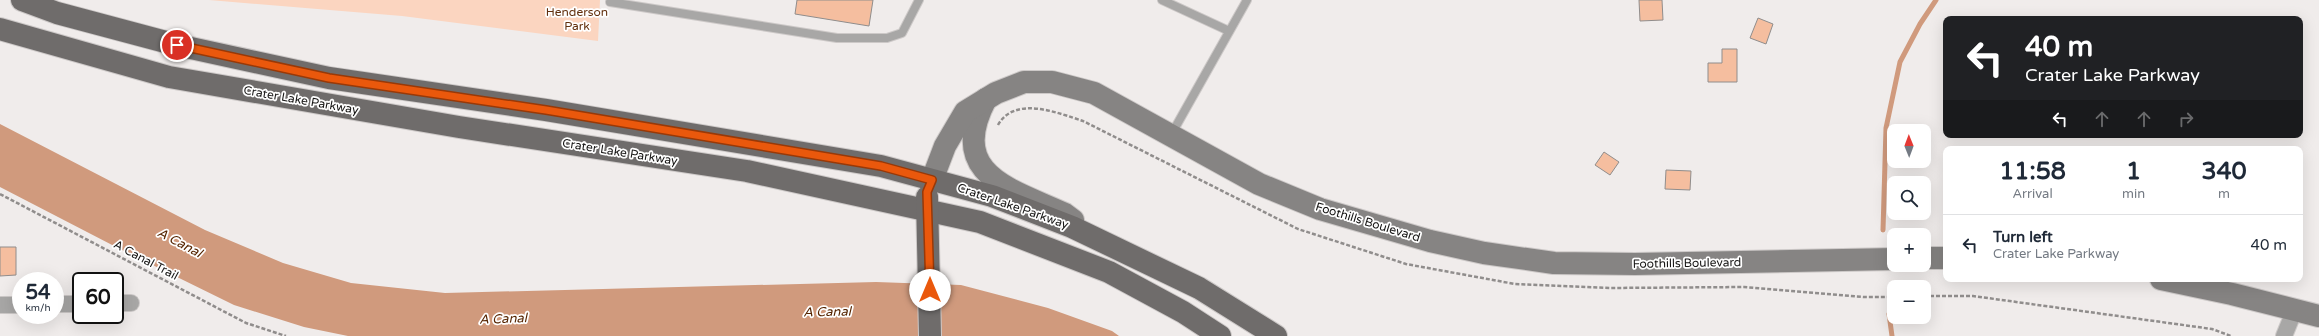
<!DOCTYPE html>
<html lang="en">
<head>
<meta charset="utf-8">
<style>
	:root { --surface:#fff; --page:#f2f2f3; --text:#1f2937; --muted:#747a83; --line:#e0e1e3 }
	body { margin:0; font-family:"Varela Round",sans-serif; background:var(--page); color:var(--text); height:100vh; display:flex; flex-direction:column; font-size:15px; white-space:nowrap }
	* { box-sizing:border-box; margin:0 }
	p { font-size:13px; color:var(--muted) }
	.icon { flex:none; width:22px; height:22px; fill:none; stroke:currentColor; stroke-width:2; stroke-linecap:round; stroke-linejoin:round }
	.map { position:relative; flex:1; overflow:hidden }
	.details { position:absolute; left:1943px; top:146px; width:360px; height:136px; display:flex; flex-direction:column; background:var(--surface); border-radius:8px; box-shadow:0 4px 16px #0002 }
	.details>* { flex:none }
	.guide { position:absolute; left:1943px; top:16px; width:360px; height:122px; border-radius:8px; box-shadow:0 4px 16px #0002; background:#202124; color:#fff; overflow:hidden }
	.needle { width:26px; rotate:359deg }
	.tools { position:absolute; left:1887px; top:124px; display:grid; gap:8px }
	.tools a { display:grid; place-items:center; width:44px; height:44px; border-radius:8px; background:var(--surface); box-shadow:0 4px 16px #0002; font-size:20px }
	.speed { position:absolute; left:12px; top:272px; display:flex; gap:8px; font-size:20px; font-weight:700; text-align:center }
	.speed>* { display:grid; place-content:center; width:52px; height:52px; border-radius:50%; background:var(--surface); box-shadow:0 4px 16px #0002; line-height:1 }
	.speed small { font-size:10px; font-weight:400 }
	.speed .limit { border:2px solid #111; border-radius:6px; background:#fff; color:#111 }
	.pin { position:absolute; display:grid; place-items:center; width:34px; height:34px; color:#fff; margin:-17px; border:2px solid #fff; border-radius:50%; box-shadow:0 1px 4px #0007 }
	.me { position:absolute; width:44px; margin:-22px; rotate:0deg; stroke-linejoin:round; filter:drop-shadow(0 0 3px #0008) }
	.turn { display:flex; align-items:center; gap:14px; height:84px; padding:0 16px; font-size:18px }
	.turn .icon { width:52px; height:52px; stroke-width:2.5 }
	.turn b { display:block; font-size:28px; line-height:34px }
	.lanes { display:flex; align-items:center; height:38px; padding:0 16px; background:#0003; justify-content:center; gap:20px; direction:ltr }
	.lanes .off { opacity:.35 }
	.eta { display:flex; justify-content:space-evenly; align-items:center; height:68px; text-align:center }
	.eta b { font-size:24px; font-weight:800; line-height:28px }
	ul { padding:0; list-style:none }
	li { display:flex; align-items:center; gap:12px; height:60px; padding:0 16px; border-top:1px solid var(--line) }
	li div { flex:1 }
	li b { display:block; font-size:15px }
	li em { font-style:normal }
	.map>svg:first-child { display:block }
</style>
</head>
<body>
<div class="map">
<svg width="2319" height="336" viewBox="0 0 2319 336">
	<rect width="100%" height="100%" fill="#f0eceb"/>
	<polygon fill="#fbd5c0" points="209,0 600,0 598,41 402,16"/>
	<polygon fill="#d09a7d" points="0,124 205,230 283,263 351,283 445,293 876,282 961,285 1048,308 1112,331 1119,336 348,336 304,327 234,305 116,247 0,187"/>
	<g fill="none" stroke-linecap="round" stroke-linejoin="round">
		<g stroke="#d09a7d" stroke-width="5">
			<polyline points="1883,230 1886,128 1900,62 1920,24 1936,0"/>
			<polyline points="1889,314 1892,336"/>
		</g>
	</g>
	<g fill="#f5be9f" stroke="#908d8c">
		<polygon points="797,0 873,0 869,26 795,14"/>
		<polygon points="1639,0 1662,0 1663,20 1640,21"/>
		<polygon points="1758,18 1773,24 1766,44 1750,38"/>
		<polygon points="1722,49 1737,49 1737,82 1708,82 1708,63 1722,63"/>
		<polygon points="1604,152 1619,162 1610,175 1595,165"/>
		<polygon points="1666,170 1691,171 1690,190 1665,189"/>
		<polygon points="0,247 16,247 16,275 0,276"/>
	</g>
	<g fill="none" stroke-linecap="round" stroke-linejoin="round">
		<defs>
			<g id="lane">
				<polyline points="1162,0 1229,31"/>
				<polyline points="610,2 837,38 887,38 902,33 919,0"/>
				<polyline points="1171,135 1247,0"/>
			</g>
			<g id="street">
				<polyline points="115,303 131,303"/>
				<polyline points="55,304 81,304"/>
				<polyline points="0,305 21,305"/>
				<polyline points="2284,336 2295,309"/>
			</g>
			<g id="secondary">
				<path d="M 986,99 C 946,175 1011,189 1065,214 L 1073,220"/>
				<polyline points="932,180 945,146 965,112 996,93 1024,82 1052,82 1094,93 1259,184 1320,209 1430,241 1484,253 1554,263 1635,264 1894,259"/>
				<polyline points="1924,258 1946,258"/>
				<polyline points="2161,279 2232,294 2319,316"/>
			</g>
			<g id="primary">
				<polyline points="22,0 57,13 177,45 329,78 546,110 881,166 992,196 1072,227 1199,288 1276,336"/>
				<polyline points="0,29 169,77 459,127 747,171 980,222 1109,272 1183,312 1220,336"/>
				<polyline points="927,197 930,336"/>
			</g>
		</defs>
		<use href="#lane" stroke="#cdc9c8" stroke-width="10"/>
		<use href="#street" stroke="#cdc9c8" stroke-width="18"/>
		<use href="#secondary" stroke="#cdc9c8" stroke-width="24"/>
		<use href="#primary" stroke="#cdc9c8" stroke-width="24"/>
		<g stroke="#908d8c" stroke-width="2.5" stroke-dasharray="4 2" stroke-linecap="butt">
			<path d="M 998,125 C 1015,95 1058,113 1083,121 L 1298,229 L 1406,264 L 1515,284 L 1610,288 L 1744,287 L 1864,297 L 1894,297"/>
			<polyline points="0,194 246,323 286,336"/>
			<polyline points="1924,296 1973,296 2212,329 2231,336"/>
		</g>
		<use href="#lane" stroke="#a8a7a6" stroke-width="8"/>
		<use href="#street" stroke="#a8a7a6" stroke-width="16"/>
		<use href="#secondary" stroke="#868483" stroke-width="22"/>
		<use href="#primary" stroke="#6f6c6b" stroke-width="22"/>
	</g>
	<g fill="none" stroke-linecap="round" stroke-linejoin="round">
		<defs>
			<polyline id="route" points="177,45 329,78 546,110 881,166 932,180 927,192 930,290"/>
		</defs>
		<use href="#route" stroke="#983908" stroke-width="10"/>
		<use href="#route" stroke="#ea580c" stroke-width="7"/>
	</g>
	<g text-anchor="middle" stroke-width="3.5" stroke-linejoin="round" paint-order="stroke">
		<g font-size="12" fill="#62300e" stroke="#fff">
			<text x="577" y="16">Henderson<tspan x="577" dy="14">Park</tspan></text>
		</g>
		<g font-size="12" fill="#151413" stroke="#fff">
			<text transform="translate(301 100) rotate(10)" y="4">Crater Lake Parkway</text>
			<text transform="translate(620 152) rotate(9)" y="4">Crater Lake Parkway</text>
			<text transform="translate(1013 206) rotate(19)" y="4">Crater Lake Parkway</text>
			<text transform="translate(1368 222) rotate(17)" y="4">Foothills Boulevard</text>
			<text transform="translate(146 260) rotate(28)" y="4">A Canal Trail</text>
			<text transform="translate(1687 263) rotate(-1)" y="4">Foothills Boulevard</text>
		</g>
		<g font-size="13" font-style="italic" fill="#552401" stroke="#fff">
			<text transform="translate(180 242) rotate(28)" y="5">A Canal</text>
			<text transform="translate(827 311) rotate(-1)" y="5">A Canal</text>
			<text transform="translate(503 318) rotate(-2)" y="5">A Canal</text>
		</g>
	</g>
</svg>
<div class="tools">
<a><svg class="needle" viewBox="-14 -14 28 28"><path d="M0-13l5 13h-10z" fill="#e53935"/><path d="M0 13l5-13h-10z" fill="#747a83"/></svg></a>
<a><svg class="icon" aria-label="search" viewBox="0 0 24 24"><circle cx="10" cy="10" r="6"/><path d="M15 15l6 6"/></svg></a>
<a>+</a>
<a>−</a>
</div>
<div class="speed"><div>54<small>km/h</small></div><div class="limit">60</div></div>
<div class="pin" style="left:177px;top:45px;background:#d93025"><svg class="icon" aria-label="arrive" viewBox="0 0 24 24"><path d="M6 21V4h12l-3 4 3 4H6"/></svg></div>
<svg class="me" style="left:930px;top:290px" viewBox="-20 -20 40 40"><circle r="19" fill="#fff"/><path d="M0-13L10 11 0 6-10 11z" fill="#ea580c"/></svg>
<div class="guide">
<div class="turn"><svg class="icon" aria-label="left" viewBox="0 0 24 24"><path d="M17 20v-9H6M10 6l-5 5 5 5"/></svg><div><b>40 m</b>Crater Lake Parkway</div></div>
<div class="lanes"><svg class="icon" aria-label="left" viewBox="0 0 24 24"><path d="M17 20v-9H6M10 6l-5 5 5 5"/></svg><svg class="icon off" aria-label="ahead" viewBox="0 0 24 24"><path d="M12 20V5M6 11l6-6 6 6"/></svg><svg class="icon off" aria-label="ahead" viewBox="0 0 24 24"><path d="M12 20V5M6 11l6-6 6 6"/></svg><svg class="icon off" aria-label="right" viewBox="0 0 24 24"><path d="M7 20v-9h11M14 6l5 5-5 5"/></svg></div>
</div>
<section class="details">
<div class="eta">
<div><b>11:58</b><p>Arrival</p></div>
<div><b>1</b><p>min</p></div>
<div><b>340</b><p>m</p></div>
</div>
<ul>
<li><svg class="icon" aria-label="left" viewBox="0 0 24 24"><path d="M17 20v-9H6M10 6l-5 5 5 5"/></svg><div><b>Turn left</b><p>Crater Lake Parkway</p></div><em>40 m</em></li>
</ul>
</section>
</div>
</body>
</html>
